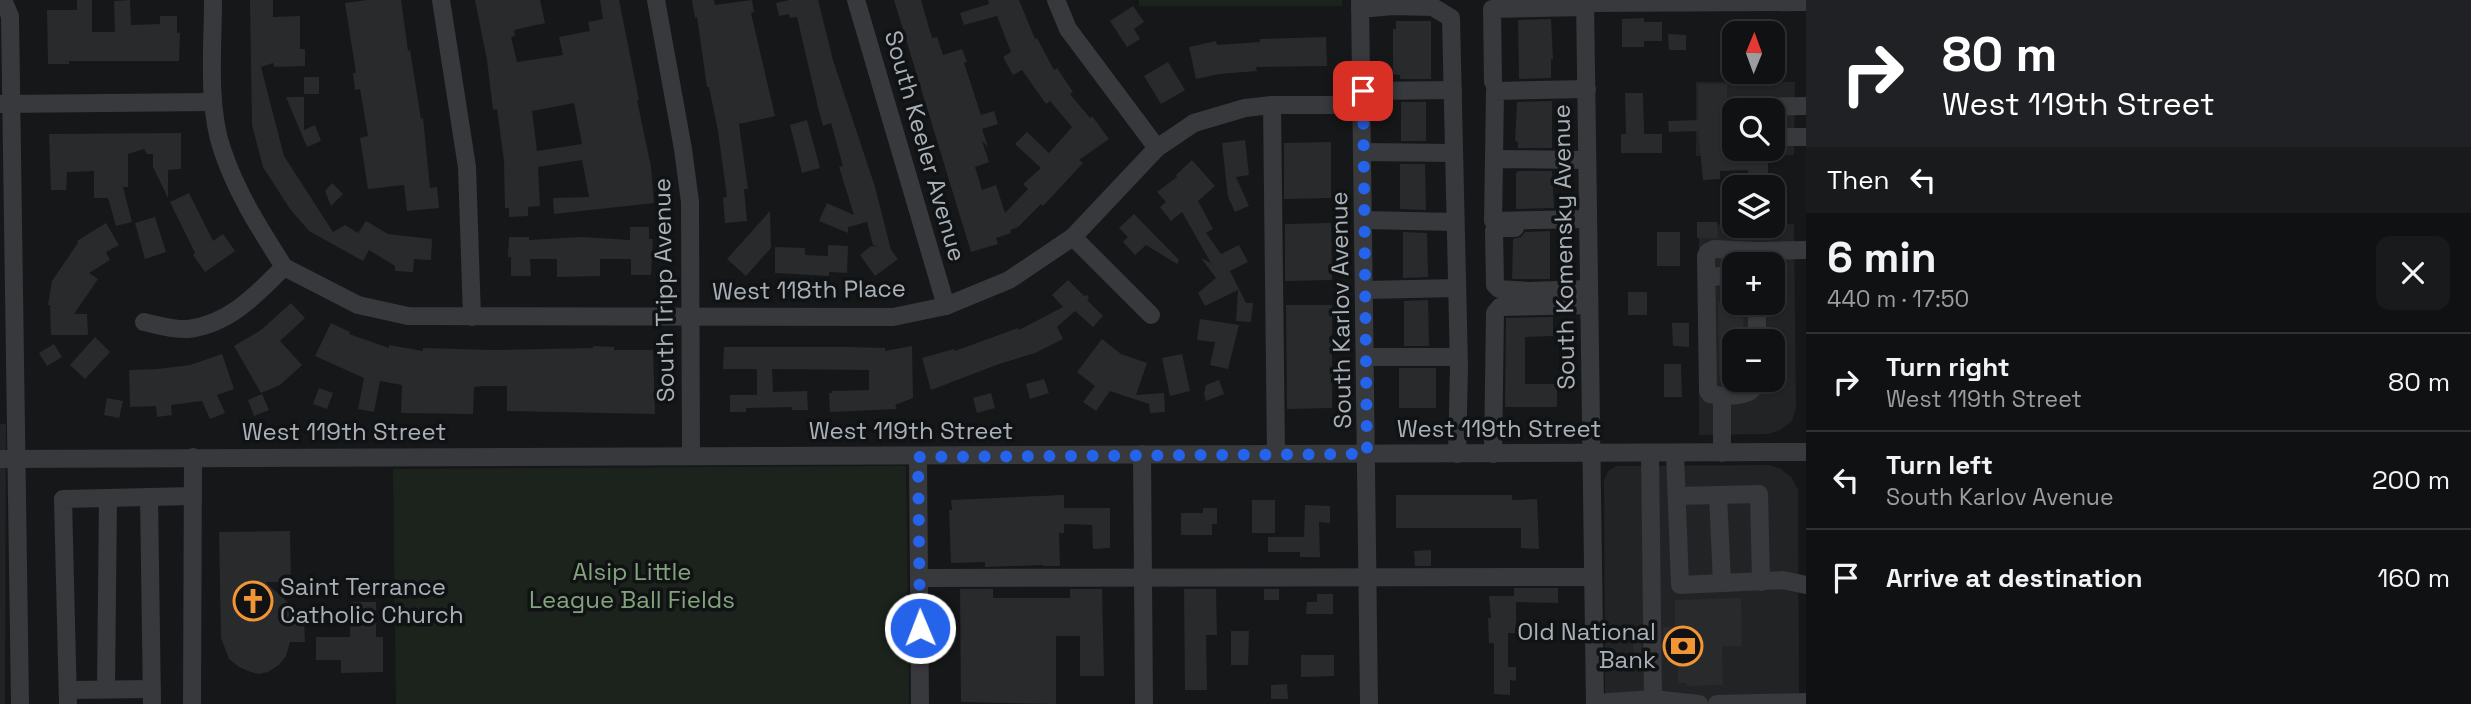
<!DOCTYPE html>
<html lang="en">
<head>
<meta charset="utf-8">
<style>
	:root { --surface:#101112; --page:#191a1b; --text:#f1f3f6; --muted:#9c9d9f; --line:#303132 }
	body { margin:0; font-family:"Space Grotesk",sans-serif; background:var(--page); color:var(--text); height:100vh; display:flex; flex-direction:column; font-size:26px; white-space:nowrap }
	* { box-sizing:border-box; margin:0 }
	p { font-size:23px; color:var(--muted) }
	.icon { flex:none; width:38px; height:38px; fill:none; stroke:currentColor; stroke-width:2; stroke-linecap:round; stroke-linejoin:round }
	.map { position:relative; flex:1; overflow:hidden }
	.side { display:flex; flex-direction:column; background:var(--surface); width:665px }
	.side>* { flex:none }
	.top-card { background:#202124; color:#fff; overflow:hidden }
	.needle { width:46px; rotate:1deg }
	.tools { position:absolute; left:1722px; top:21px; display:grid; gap:14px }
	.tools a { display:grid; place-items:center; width:63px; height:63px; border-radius:14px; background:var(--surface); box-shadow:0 2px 5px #0004,0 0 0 2px var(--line); font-size:35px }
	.pin { position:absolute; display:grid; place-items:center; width:60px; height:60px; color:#fff; margin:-30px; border-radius:14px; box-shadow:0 4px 10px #0006 }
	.me { position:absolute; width:77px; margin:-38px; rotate:359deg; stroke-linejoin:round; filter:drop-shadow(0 0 5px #0008) }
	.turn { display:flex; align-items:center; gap:24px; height:147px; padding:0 21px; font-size:32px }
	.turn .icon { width:91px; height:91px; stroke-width:2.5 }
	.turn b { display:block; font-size:49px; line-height:60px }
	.then { display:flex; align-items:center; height:66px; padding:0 21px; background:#0003; gap:14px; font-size:26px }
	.round { display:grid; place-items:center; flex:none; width:74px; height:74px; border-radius:14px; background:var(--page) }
	.summary { display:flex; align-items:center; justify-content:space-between; height:119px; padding:0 21px }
	h1 { font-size:42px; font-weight:600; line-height:52px }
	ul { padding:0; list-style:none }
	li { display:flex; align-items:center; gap:21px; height:98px; padding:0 21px; border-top:2px solid var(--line) }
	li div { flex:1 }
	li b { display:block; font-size:26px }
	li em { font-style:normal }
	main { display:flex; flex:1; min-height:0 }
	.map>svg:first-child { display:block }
</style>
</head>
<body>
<main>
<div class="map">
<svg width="1806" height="704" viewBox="0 0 1806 704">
	<rect width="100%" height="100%" fill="#161718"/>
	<g fill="#222325" fill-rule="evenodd">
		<path d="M 1696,82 L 1795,82 L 1794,155 L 1696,156 ZM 1734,110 L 1773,110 L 1773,149 L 1734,149 Z"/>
		<path d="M 1699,224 L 1773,226 L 1773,224 L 1794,224 L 1796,408 L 1792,421 L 1780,430 L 1768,434 L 1699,435 ZM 1734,264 L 1773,264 L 1773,303 L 1734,303 ZM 1734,341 L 1773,341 L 1773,380 L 1734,380 Z"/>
		<polygon points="0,424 6,424 5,704 0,704"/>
		<polygon points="1770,465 1781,469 1792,478 1798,490 1799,704 1605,704 1604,480 1608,471 1616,466"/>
	</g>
	<g fill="#1c231c">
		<rect x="1139" y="0" width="203" height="6"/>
		<polygon points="906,466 909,704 396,704 393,469"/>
	</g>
	<g fill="#292a2c" fill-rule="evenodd">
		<polygon points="77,0 92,0 92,32 115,32 114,1 130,0 131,25 160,24 160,16 177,16 177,33 180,33 179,61 69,61 69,64 48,64 47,10 77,10"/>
		<polygon points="250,0 273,0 273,17 300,16 300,49 305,49 305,66 274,67 273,63 261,67 284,156 333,232 345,225 358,233 366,221 388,234 432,239 431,260 414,259 413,272 395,271 395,266 369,250 363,261 309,231 290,209 263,167 252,125"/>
		<polygon points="367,0 401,0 408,51 410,50 421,119 423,118 430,188 437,187 439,208 407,211 404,185 368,189 360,138 368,136 360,89 355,90 353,73 356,73 345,3"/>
		<path d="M 475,0 L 540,0 L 545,23 L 514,30 L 515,36 L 511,37 L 517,62 L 563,55 L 559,37 L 590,31 L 588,22 L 603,19 L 600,0 L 619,0 L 639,100 L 637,100 L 651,167 L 654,203 L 554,214 L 553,198 L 589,197 L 582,160 L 538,167 L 540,206 L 528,207 L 528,216 L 509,217 L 509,208 L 505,208 L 504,161 L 497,109 L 493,110 L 487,60 ZM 574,103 L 582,144 L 537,151 L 532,111 Z"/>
		<polygon points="692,0 714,0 715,5 752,0 754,12 751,13 775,116 739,124 748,189 744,189 747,221 725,223 723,198 727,197 718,131 709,87 707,87 697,17 695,18"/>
		<polygon points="789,0 818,0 833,60 875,187 891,250 898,259 875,276 860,255 871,246 878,247 873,245 867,222 848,227 848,233 819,221 827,203 854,215 839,167 843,166 831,123 823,126 818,107 797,17 790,18 789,14 779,16 776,3"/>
		<polygon points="894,0 921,0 932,38 937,37 943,55 962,49 967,62 964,63 981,115 994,111 998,124 982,129 988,147 982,141 989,162 975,167 982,190 996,185 1005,213 1028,189 1023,184 1041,168 1015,144 1027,132 1049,153 1072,127 1050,101 1046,104 1022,70 1013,75 1003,57 1011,52 997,16 964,25 960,13 989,4 988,0 1019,0 1035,39 1037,38 1054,70 1057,68 1073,92 1070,94 1090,118 1092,116 1109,139 1079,160 1083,163 1043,206 1041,204 1018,227 1010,230 1011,233 996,238 998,244 971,252"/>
		<polygon points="1133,6 1144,22 1134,29 1140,39 1127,47 1110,21"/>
		<polygon points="1644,18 1644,22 1662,22 1662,41 1644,41 1644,47 1622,47 1622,19"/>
		<polygon points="1551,19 1553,59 1551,59 1551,78 1519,79 1518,20"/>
		<polygon points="1396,21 1431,21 1431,79 1400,79 1400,75 1393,74 1393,29 1396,29"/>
		<polygon points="1668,34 1686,35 1686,50 1669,50"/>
		<polygon points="1326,37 1327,66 1256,67 1257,71 1219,74 1196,79 1189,47 1216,41 1217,45 1260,42 1260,39"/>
		<polygon points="1734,53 1734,69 1721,69 1720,54"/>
		<polygon points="1168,62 1185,90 1161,104 1144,76"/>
		<rect x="304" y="77" width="15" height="17"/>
		<polygon points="1698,84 1727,84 1728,155 1768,154 1768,181 1749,182 1748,170 1720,171 1720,179 1703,180 1698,131 1669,132 1668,121 1698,120"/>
		<polygon points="1625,93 1643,93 1644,134 1662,134 1662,153 1621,153 1621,134 1626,134"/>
		<polygon points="286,97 304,97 304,130 315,125 321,141 307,147"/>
		<polygon points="1552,101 1552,148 1518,148 1518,142 1515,141 1517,102"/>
		<rect x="1401" y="102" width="25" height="39"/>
		<polygon points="807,120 820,168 802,173 790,125"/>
		<polygon points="181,133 181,169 168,170 168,198 153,167 153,154 147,154 144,149 128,154 128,187 123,187 132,222 116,226 108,198 94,198 94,171 67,172 66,190 51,190 49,134"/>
		<polygon points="1245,140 1249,175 1236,177 1249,206 1235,212 1228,197 1222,143"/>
		<polygon points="1331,142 1331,198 1284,199 1284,143"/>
		<polygon points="1192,160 1215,186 1198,201 1213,229 1206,233 1221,254 1239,245 1248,262 1230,271 1246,303 1253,303 1251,322 1236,321 1238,290 1205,306 1198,293 1216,278 1201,258 1211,263 1182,212 1171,221 1160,207 1166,202 1157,192 1177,177 1176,175"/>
		<polygon points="1400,164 1425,164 1426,210 1400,209"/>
		<polygon points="1518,171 1552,171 1554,208 1516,209 1516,173"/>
		<polygon points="332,183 343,194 331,206 325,191"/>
		<polygon points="189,193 213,241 223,234 235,251 205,272 193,255 195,253 170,202"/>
		<polygon points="770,211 771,248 746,276 727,259"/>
		<polygon points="1134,214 1179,260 1177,264 1146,245 1135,255 1123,242 1128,237 1119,228"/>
		<polygon points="155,217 166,252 145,259 135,223"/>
		<polygon points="1697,222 1717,222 1718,238 1697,238"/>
		<polygon points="106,223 119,245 106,252 110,260 89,273 98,279 74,314 87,314 88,335 51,335 50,305 48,305 52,281 78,243 77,241"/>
		<polygon points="1331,223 1332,280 1285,281 1285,224"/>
		<polygon points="630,227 649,227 649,239 653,239 651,275 631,275 631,259 600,259 600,276 557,277 557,259 530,259 531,276 511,276 511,257 508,257 509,237 529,237 529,240 582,237 630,240"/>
		<polygon points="1550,231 1550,279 1512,279 1513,239 1521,237 1525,232"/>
		<polygon points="1403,232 1427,233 1428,277 1403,278"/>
		<rect x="1657" y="232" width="23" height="34"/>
		<polygon points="828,245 848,246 847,273 829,272 829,276 775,273 775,247 805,248 805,255 828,256"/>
		<polygon points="1068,280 1084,296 1087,295 1089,298 1087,300 1103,316 1093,327 1075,311 1057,327 1063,339 1035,353 999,364 931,390 922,358 954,349 955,351 1018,328 1019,330 1063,307 1052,295"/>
		<rect x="1628" y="292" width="19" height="23"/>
		<polygon points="1428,300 1429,346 1404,346 1404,301"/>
		<polygon points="1718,302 1743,303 1744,341 1734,341 1734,376 1719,376"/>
		<polygon points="291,303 305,318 280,341 302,365 280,385 261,393 234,346 261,330"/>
		<polygon points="1286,305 1332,305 1332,408 1287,409"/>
		<polygon points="1553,317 1553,336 1525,337 1525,384 1557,384 1557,407 1505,407 1506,318"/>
		<polygon points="1200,319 1239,325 1228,369 1210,365 1215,342 1197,340"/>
		<polygon points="331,323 350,332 349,334 389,348 389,345 423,351 423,348 491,350 593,348 593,346 614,347 614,350 653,350 655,414 507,411 507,386 484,386 474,387 473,414 401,413 402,385 380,381 374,412 358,409 364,378 315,356"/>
		<polygon points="1672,323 1689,323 1689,347 1673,346"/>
		<polygon points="95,337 110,352 85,379 70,365"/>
		<polygon points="1102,339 1121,354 1147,363 1136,395 1164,393 1165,412 1150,413 1149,404 1110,391 1096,411 1083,402 1095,386 1077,372"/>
		<polygon points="54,344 62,357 47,366 39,353"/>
		<polygon points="912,346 913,398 895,405 897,409 830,412 829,393 832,393 832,391 869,390 869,370 772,369 773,392 807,391 808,410 792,410 792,407 746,408 746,412 730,412 730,395 757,395 757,369 723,369 724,347 851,347 885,348 885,351"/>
		<polygon points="222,354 234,389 217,395 225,413 210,419 202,401 171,405 172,415 157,417 156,406 130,407 129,370 157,369 190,365"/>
		<polygon points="1182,354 1190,391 1170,396 1162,358"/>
		<polygon points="1664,364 1681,364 1682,397 1664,397"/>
		<rect x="1399" y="368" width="37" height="40"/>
		<polygon points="1044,379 1049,393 1030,399 1026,384"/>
		<polygon points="1219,380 1224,394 1206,401 1204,394 1206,385"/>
		<polygon points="319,388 333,393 327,409 313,404"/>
		<polygon points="991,393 995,408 977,413 973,398"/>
		<polygon points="262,394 269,410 254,416 248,400"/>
		<polygon points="107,398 123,401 119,418 104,415"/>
		<polygon points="1064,495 1064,508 1110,508 1110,548 1093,549 1092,525 1064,524 1064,533 1059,533 1060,566 1043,566 1043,565 985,567 985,562 951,563 949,510 952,510 951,500"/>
		<polygon points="1396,495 1512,495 1512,500 1537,499 1539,549 1521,548 1521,528 1396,528"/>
		<rect x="1252" y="500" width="23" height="33"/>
		<polygon points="1305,505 1330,506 1330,523 1319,522 1320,557 1300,557 1300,552 1268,552 1268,537 1304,537"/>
		<polygon points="1203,508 1217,508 1217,524 1212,524 1212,535 1181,535 1181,513 1203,513"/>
		<polygon points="290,531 291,582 265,582 291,605 294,610 294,620 304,620 305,642 290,642 286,656 279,665 268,672 259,674 251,672 239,667 229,659 221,638 219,532"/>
		<polygon points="1431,550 1431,566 1415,566 1414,551"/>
		<polygon points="1514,588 1558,588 1558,603 1516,602 1516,633 1508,633 1508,667 1516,667 1516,681 1510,680 1510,695 1494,694 1494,643 1489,643 1488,618 1491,618 1489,596 1514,596"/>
		<polygon points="960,589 993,589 993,598 1070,598 1070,589 1102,589 1104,676 1080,676 1080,636 1056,636 1056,704 961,702"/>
		<polygon points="1184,589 1216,589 1217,635 1206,635 1207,690 1185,690"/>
		<rect x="1264" y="589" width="15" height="11"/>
		<polygon points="1317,594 1333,594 1333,614 1306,614 1307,602 1317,602"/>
		<polygon points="1741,598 1742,646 1722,646 1723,685 1686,686 1686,683 1678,683 1677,654 1664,654 1663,627 1675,627 1675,600"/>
		<polygon points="350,602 376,602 376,637 383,637 383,672 341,673 341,660 316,660 316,637 350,637"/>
		<polygon points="1633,628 1641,628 1641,654 1633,655"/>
		<polygon points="1231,631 1249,631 1248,665 1231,665"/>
		<polygon points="1301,655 1334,655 1334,676 1301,677"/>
		<polygon points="1287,684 1288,699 1271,699 1271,685"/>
	</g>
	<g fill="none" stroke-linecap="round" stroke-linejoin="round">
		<g stroke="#37393d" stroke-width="18">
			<polyline points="3,0 10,16 20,704"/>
			<path d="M 213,0 C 213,46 207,105 222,149 C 236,192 260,229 284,267"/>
			<polyline points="441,0 467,167 472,317"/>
			<polyline points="656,0 683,149 690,202 691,455"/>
			<polyline points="856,0 946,306"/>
			<polyline points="1056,0 1068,29 1157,148"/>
			<polyline points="1360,0 1369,704"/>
			<polyline points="1585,0 1595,704"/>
			<polyline points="1585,3 1806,2"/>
			<polyline points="1360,9 1393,6 1433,7 1451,18 1459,367 1457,454"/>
			<polyline points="1493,82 1492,9 1585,7"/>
			<polyline points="1363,91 1453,90"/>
			<polyline points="0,104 213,102"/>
			<polyline points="1272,105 1276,454"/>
			<polyline points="1739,110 1751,107 1806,106"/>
			<polyline points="1773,137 1806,137"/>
			<polyline points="1363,152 1454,153"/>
			<polyline points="1494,159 1495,91 1587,89"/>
			<polyline points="1587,160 1494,159 1493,221 1588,219"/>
			<polyline points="1364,220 1455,222"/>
			<polyline points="1515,228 1501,228 1494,231 1495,285 1499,289 1528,291 1589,289"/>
			<polyline points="1073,237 1151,315"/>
			<polyline points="1756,264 1756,251 1806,250"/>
			<polyline points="284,267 358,305 408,316 893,317 946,306 1009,280 1073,237 1157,148 1194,123 1245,108 1272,105 1363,105"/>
			<polyline points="1707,278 1734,274"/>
			<polyline points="1365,290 1457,288"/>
			<polyline points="1757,303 1757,341"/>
			<path d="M 144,322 C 158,325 174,330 188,329 C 229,324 256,295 284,267"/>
			<polyline points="1366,357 1458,357"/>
			<polyline points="1722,396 1710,394 1708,391 1706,256 1708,252 1714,249 1756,251"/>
			<polyline points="1650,453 1653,699"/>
			<polyline points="1675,453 1680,585 1722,583"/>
			<path d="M 1722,453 L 1722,396 C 1736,396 1753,396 1758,380"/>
			<polyline points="1142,454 1144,704"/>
			<polyline points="1493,454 1495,313 1500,307 1589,305"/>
			<polyline points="918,457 920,704"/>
			<polyline points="0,459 1806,452"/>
			<polyline points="1718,495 1722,583 1783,580 1806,585"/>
			<polyline points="1677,496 1759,494 1761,582"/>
			<polyline points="149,497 152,704"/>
			<polyline points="919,578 1593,577"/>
			<polyline points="106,689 108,498"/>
			<polyline points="68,690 152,689"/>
			<polyline points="1595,703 1653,699 1699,704"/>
			<polyline points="68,704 63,499 193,496"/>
			<polyline points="192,704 193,457"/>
			<polyline points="1717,704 1806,702"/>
		</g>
	</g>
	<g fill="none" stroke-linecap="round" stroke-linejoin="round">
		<polyline stroke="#2563eb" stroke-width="12" stroke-dasharray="0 21.6" points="920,628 918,457 1367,454 1363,91"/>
	</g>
	<defs>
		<symbol id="church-ring" viewBox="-11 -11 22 22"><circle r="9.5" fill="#111213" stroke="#f29534" stroke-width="1.5"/><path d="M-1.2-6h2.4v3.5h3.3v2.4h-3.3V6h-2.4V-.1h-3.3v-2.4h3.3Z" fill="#f29534"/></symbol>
		<symbol id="bank-ring" viewBox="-11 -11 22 22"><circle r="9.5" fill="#111213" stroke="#f29534" stroke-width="1.5"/><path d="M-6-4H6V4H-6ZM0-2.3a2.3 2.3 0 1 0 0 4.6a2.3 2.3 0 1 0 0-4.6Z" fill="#f29534"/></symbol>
	</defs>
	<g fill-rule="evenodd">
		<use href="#church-ring" x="231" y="579" width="44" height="44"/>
		<use href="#bank-ring" x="1661" y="624" width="44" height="44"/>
	</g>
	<g text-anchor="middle" stroke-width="7" stroke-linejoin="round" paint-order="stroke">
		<g font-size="24" fill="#a8b0b8" stroke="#111213">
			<text transform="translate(925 146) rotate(74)" y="8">South Keeler Avenue</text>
			<text transform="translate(1564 247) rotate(-91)" y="8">South Komensky Avenue</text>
			<text transform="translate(664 290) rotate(-91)" y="8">South Tripp Avenue</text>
			<text transform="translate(809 290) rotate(-1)" y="8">West 118th Place</text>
			<text transform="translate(1341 310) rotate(-91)" y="8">South Karlov Avenue</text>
			<text x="1499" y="437">West 119th Street</text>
			<text x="911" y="439">West 119th Street</text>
			<text x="344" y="440">West 119th Street</text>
		</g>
		<g font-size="24" fill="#83a37f" stroke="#111213">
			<text x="632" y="580">Alsip Little<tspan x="632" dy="28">League Ball Fields</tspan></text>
		</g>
		<g font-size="24" fill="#a8b0b8" stroke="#111213" text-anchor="start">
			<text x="280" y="595">Saint Terrance<tspan x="280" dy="28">Catholic Church</tspan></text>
			<text x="1656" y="640" text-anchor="end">Old National<tspan x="1656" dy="28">Bank</tspan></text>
		</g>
	</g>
</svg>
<div class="tools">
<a><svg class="needle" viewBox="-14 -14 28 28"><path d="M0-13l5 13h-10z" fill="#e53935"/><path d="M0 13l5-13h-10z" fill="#9c9d9f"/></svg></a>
<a><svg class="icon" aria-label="search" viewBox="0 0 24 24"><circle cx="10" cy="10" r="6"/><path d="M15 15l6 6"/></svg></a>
<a><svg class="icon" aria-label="layers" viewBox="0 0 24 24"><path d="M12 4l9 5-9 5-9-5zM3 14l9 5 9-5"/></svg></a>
<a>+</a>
<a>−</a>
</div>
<div class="pin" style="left:1363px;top:91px;background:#d93025"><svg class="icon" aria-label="arrive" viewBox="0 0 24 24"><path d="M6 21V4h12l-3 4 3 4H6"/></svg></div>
<svg class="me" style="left:920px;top:628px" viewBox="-20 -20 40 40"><circle r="17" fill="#2563eb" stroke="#fff" stroke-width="3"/><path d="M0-11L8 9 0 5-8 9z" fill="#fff"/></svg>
</div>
<section class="side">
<div class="top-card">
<div class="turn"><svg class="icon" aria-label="right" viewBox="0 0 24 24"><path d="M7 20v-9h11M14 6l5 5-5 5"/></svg><div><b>80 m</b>West 119th Street</div></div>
<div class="then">Then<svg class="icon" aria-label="left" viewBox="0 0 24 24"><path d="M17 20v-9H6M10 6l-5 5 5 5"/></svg></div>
</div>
<div class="summary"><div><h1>6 min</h1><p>440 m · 17:50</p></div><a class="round"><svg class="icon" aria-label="close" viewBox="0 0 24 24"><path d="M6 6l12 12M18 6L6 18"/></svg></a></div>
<ul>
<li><svg class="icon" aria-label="right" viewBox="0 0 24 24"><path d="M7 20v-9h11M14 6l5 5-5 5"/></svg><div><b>Turn right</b><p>West 119th Street</p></div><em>80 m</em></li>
<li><svg class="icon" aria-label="left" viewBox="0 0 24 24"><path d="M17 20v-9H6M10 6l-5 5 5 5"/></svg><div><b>Turn left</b><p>South Karlov Avenue</p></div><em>200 m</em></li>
<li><svg class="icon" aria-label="arrive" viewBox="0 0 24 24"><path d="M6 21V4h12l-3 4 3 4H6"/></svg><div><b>Arrive at destination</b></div><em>160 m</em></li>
</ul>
</section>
</main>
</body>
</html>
